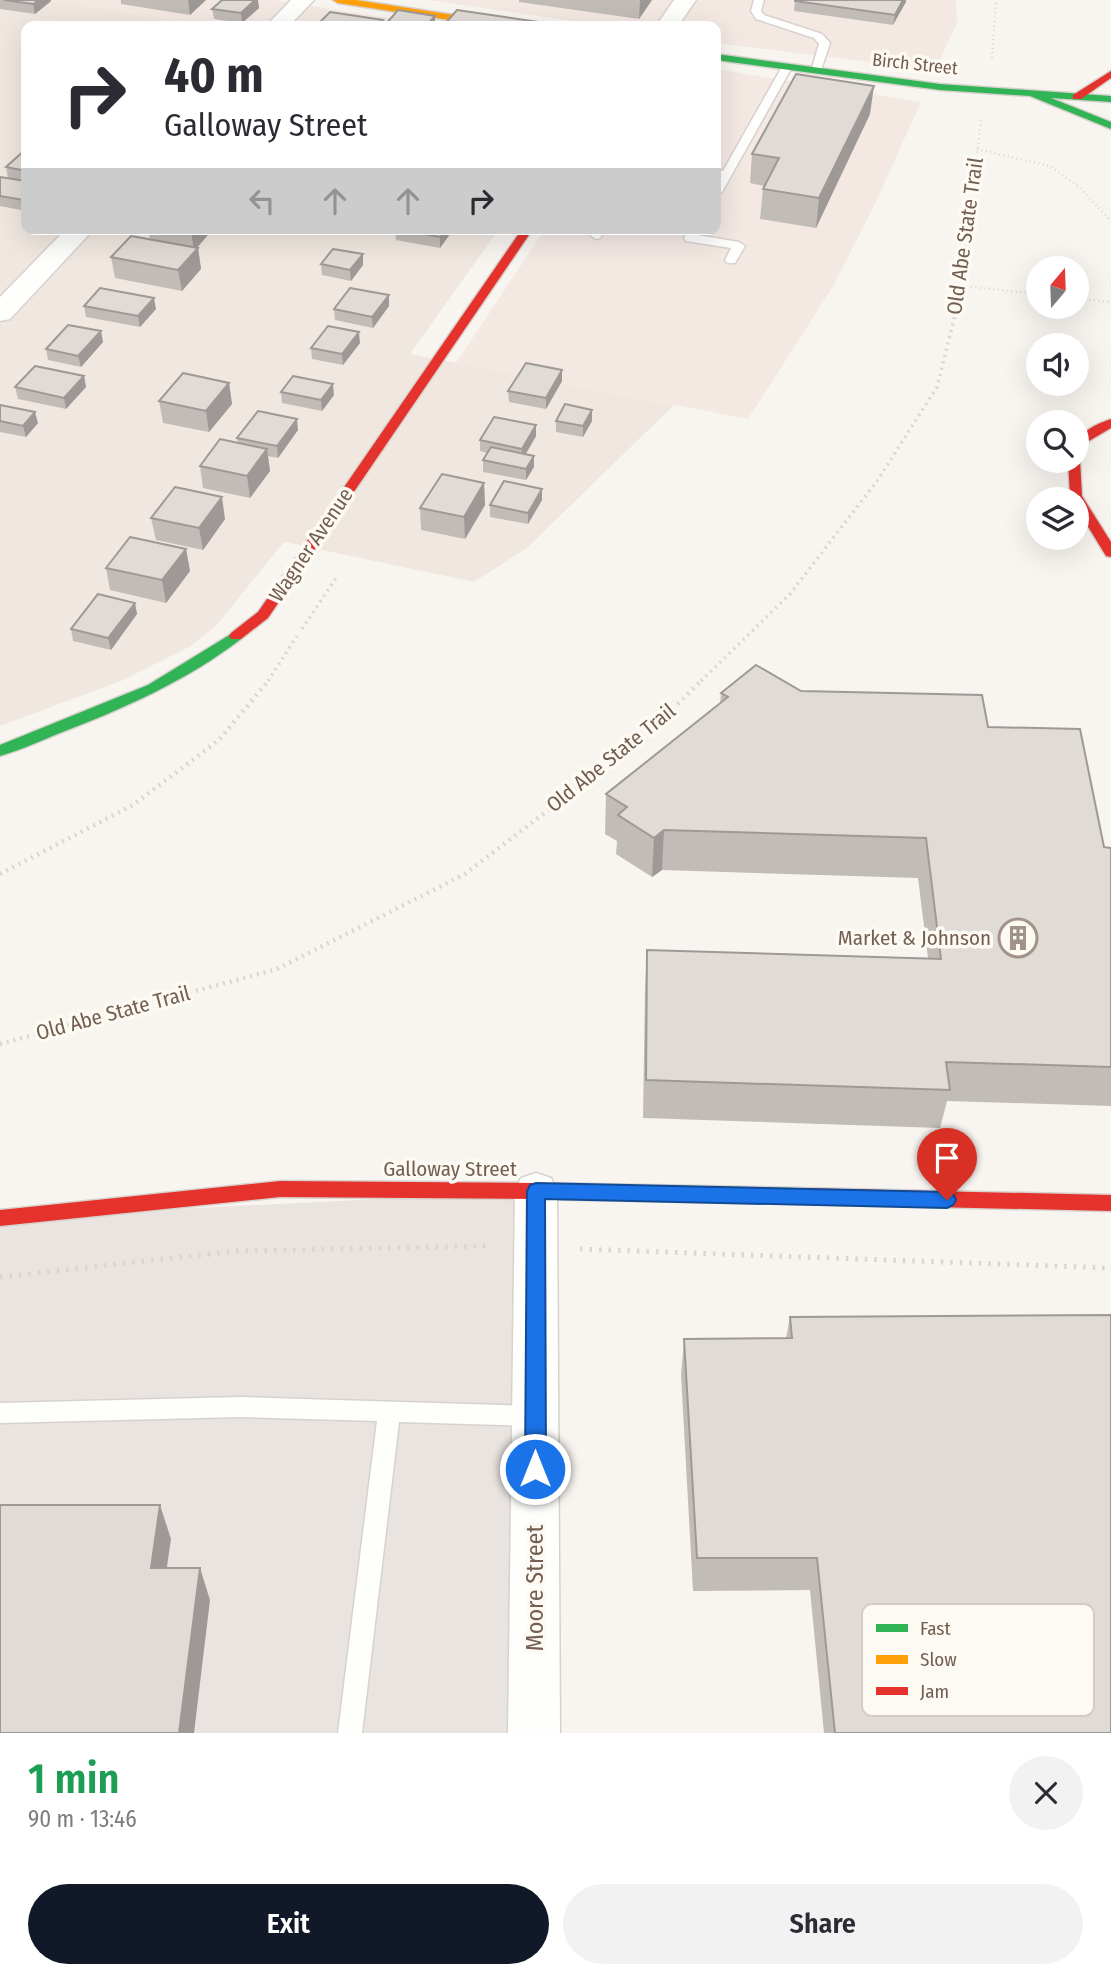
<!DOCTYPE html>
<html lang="en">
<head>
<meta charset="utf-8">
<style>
	:root { --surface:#fff; --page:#f2f2f3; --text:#2b2b33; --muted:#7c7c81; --accent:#111827 }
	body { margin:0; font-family:"Fira Sans Condensed",sans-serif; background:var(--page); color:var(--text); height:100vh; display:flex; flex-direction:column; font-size:26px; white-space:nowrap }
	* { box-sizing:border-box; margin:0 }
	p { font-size:23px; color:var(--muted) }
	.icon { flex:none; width:38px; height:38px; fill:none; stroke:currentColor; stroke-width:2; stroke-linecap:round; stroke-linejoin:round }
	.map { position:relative; height:1733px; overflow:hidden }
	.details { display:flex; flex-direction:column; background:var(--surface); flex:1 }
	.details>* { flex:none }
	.banner { position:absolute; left:21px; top:21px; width:700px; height:214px; border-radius:14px; box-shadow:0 7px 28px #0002; background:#fff; color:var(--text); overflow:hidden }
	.needle { width:46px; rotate:19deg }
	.tools { position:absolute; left:1026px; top:256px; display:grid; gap:14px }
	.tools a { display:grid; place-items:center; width:63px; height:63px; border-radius:50%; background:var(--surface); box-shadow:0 7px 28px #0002; font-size:35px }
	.pin { position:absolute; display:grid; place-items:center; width:60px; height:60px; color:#fff; margin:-72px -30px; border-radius:50% 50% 50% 0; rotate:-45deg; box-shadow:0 0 7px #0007 }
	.pin .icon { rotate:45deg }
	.me { position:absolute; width:77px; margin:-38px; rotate:0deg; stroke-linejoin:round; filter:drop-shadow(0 0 5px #0008) }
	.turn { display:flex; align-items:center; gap:24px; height:147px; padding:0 28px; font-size:32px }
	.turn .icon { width:91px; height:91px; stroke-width:2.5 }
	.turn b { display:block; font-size:49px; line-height:60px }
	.lanes { display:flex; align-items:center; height:66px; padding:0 28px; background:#0003; justify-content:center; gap:35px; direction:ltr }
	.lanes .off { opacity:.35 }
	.round { display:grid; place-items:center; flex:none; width:74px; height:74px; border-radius:37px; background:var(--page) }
	.headline { display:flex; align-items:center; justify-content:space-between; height:119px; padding:0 28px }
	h1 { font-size:42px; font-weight:600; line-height:52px; color:#1e9e55 }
	.button { display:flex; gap:14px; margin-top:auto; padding:14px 28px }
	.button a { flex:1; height:80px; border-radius:42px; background:var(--accent); color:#fff; font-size:28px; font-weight:600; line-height:80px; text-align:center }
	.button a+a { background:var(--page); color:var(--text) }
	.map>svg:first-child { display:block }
</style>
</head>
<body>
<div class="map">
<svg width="1111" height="1733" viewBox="0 0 1111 1733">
	<rect width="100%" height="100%" fill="#f8f5f1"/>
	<polygon fill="#f0e8e0" points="0,0 48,0 214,26 26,26 26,229 499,229 410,354 674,405 527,548 474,582 284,542 216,626 189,647 121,681 0,726"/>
	<g fill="#f4e8e3">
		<polygon points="48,0 274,0 438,26 214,26"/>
		<polygon points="429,0 956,0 957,23 935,70 716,43 716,26 605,26"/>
		<polygon points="716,69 921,102 874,206 832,288 748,419 456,363 545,229 716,229"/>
	</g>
	<polygon fill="#eae4e0" points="536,1191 534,1733 0,1733 0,1218"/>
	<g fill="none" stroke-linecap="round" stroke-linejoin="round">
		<defs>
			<g id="lane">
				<polygon points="754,0 764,0 761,11 764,15 822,34 830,43 820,73 811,71 819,44 814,38 756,19 751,11"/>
				<polygon points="783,65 792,67 722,192 716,196 716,182 719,177 716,176 716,170 723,171"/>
				<polygon points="594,229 606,229 600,238 596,239 590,235"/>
				<polygon points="688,229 700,229 697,235 739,242 745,246 735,263 727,263 725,260 731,248 686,241 684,238"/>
				<polygon points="241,1397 535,1406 543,1409 546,1416 543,1423 535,1426 399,1422 362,1733 338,1733 377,1421 241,1417 0,1423 0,1403"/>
			</g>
			<g id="street">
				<polygon points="291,0 314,0 289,26 266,26"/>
				<polygon points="674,0 696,0 678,26 656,26"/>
				<polygon points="66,229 94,229 10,319 0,321 0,297"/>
				<polygon points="536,1173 551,1178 557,1191 560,1733 508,1733 515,1191 521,1178"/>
			</g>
			<g id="fast">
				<polygon points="716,54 940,84 1111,96 1111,102 1051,98 1111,122 1111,129 1030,96 940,90 716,60"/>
				<path d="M 236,631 L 241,633 L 243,636 L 241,639 C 186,681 125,708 60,733 C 40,741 21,750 0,756 L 0,745 L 148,685 Z"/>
				<polygon points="534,1183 799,1188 805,1191 808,1196 805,1201 799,1204 534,1199 528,1196 525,1191 528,1186"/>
			</g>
			<polygon id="slow" points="333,0 356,0 506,23 511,26 489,26 338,3"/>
			<g id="jam">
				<polygon points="1111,71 1111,78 1081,99 1073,99 1073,95"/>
				<polygon points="522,229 533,229 268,618 241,639 231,639 229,636 231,633 258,612"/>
				<path d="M 1111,419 L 1111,428 L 1089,441 L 1080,455 L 1076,456 C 1076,433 1091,426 1111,419 Z"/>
				<polygon points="1076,457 1080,460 1082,496 1111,542 1111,557 1106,556 1076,507 1076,499 1070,496 1068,460 1076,460"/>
				<polygon points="280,1181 534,1183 540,1186 543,1191 540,1196 534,1199 280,1197 0,1226 0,1210"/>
				<polygon points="799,1188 1111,1195 1111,1211 799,1204 793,1201 790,1196 793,1191"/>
			</g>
		</defs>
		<use href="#lane" stroke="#d7d2cf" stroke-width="3"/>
		<use href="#street" stroke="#d7d2cf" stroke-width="3"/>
		<use href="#fast" stroke="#d8d2cc" stroke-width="3"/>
		<use href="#slow" stroke="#d8d2cc" stroke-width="3"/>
		<use href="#jam" stroke="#d8d2cc" stroke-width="3"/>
		<g stroke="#dad5d0" stroke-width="2.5" stroke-dasharray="1 3.5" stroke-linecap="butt">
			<polyline points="992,58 996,0"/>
			<polyline points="977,149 1050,166 1079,187 1111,221"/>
			<polyline points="962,286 1038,294"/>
			<polyline points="1076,298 1111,302"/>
			<polyline points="957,304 962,286 981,120"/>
		</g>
		<g stroke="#dad5d0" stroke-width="3.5" stroke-dasharray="2 4.5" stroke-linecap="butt">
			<polyline points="302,629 336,578"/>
			<polyline points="268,681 297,636"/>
			<polyline points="701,681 790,594 877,481 937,387 958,303"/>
		</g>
		<g stroke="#dad5d0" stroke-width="4.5" stroke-dasharray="2 5" stroke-linecap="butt">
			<polyline points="0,874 133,805 219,740 269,680"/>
			<polyline points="0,1044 277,969 465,874 646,735 702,680"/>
		</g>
		<g stroke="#dad5d0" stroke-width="5" stroke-dasharray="2.5 7" stroke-linecap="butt">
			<polyline points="580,1249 1111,1268"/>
			<polyline points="0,1277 238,1251 491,1246"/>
		</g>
		<use href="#lane" fill="#fefefd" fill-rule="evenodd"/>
		<use href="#street" fill="#fefefd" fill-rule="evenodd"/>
		<use href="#fast" fill="#30b455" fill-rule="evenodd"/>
		<use href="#slow" fill="#ff9f0a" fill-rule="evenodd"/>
		<use href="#jam" fill="#e5322d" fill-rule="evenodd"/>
	</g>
	<g fill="#c2bcb8">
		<polygon points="0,0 51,0 51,1 35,14 0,9"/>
		<polygon points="121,0 206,0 190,15 121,4"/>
		<polygon points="519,0 652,0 639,19 519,2"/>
		<polygon points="795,0 906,0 893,25 794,11"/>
		<polygon points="259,8 242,23 214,19 212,9"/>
		<polygon points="870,114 816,228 760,219 763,189 764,186 750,183 752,154"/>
		<polygon points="26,149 26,181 8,178 6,167"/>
		<polygon points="0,177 26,181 26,211 0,206"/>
		<polygon points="148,229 213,229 197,248 198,248 201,269 182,291 115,278 111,257 150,239"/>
		<polygon points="395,229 450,234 440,248 396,240"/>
		<polygon points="321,264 363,265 351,281 322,275"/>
		<polygon points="389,295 389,306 373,328 335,320 334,309"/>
		<polygon points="84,306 156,309 140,327 86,317"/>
		<polygon points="103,342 81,367 48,360 46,349"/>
		<polygon points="360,343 343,365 312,359 311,348"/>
		<polygon points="562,370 562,381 546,409 509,402 508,391"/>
		<polygon points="84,376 86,387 66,409 18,399 15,387"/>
		<polygon points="229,383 232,404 209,432 163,423 159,401"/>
		<polygon points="281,392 334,395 322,411 282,403"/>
		<polygon points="0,405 38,423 26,437 0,432"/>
		<polygon points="592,410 592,421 583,437 556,432 556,421"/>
		<polygon points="298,430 278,458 268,456 270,471 250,498 203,488 200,466 238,443 237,438"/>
		<polygon points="536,436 526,454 534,456 534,467 526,480 483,472 483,460 487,453 480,451 480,440"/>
		<polygon points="484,483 485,505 465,539 421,530 420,508"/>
		<polygon points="542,500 528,524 490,517 490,505"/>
		<polygon points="151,518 225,519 203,550 156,540"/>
		<polygon points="186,549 190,571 166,603 110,590 106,568"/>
		<polygon points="135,603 137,614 111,650 73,641 71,629"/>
		<polygon points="801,691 988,727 1104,847 1111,848 1111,1106 947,1101 940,1128 643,1118 645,989 647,950 928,958 918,878 662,870 652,877 616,854 617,841 605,834 606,794 720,704 721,693"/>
		<polygon points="790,1317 1111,1733 824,1733 810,1590 693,1591 681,1375 684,1339 786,1338"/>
	</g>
	<g fill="#9e9996">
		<polygon points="39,0 51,0 51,1 35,14 33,4"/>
		<polygon points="188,0 206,0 190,15"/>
		<polygon points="255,0 258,0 259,8 242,23 241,13"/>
		<polygon points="640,0 652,0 639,19"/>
		<polygon points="903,0 906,0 906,2 893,25 895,15"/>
		<polygon points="435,16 435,26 426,26"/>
		<polygon points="383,20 384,26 377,26"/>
		<polygon points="874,86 870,114 816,228 819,198"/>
		<polygon points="26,197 26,211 23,200"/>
		<polygon points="191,229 213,229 194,251 191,230"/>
		<polygon points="446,229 450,229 450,234 440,248 440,237"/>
		<polygon points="198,248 201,269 182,291 178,270"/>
		<polygon points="363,254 363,265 351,281 350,270"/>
		<polygon points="389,295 389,306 373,328 372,317"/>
		<polygon points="154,298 156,309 140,327 138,316"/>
		<polygon points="101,331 103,342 81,367 78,356"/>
		<polygon points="359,332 360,343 343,365 342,354"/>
		<polygon points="562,370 562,381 546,409 546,398"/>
		<polygon points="84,376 86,387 66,409 64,398"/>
		<polygon points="229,383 232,404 209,432 206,411"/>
		<polygon points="333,384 334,395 322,411 321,400"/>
		<polygon points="592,410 592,421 583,437 583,426"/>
		<polygon points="35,412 38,423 26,437 23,426"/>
		<polygon points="297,419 298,430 278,458 277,446"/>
		<polygon points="536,425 536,436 522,460 522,449"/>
		<polygon points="267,449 270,471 250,498 247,476"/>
		<polygon points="534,456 534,467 526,480 526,469"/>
		<polygon points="484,483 485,505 465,539 464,517"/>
		<polygon points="542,489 542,500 528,524 528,513"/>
		<polygon points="222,497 225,519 203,550 199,528"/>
		<polygon points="186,549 190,571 166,603 162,580"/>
		<polygon points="135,603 137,614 111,650 108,638"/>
		<polygon points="664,830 662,870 652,877 654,838"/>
		<polygon points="160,1505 171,1539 162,1601 151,1568"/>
		<polygon points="200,1568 210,1600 194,1733 179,1733"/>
	</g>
	<g fill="#e1dbd6" stroke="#9e9996" stroke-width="2">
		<polygon points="4,0 39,0 33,4"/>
		<polygon points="222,0 255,0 241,13 212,9"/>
		<polygon points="795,0 903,0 895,15 795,1"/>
		<polygon points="398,10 435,16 426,26 384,26"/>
		<polygon points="457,10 566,26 443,26"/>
		<polygon points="330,12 383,20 377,26 316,26"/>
		<polygon points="796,74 874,86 819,198 763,189 779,158 752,154"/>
		<polygon points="26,149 26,171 6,167"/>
		<polygon points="0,177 26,181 26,197 23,200 0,196"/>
		<polygon points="397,229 446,229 440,237"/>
		<polygon points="131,236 198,248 178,270 111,257"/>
		<polygon points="333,249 363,254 350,270 321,264"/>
		<polygon points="100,288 154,298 138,316 84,306"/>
		<polygon points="350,288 389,295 372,317 334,309"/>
		<polygon points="68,325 101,331 78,356 46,349"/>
		<polygon points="328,326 359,332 342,354 311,348"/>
		<polygon points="526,363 562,370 546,398 508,391"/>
		<polygon points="35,366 84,376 64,398 15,387"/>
		<polygon points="183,373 229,383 206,411 159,401"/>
		<polygon points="293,376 333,384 321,400 281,392"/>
		<polygon points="565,404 592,410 583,426 556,421"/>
		<polygon points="0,405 35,412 23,426 0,421"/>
		<polygon points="258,411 297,419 277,446 237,438"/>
		<polygon points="494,417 536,425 522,449 480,440"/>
		<polygon points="220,439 267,449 247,476 200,466"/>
		<polygon points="491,447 534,456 526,469 483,460"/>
		<polygon points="442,474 484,483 464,517 420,508"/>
		<polygon points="504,481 542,489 528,513 490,505"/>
		<polygon points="175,487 222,497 199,528 151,518"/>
		<polygon points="130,537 186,549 162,580 106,568"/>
		<polygon points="98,594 135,603 108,638 71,629"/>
		<polygon points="756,665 801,691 982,695 988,727 1080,729 1104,847 1111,848 1111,1067 946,1062 950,1090 646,1080 647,950 941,959 926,838 664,830 654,838 618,815 627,807 606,794 728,697 721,693"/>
		<polygon points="1111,1315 1111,1733 835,1733 817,1558 697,1558 684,1339 792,1338 790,1317"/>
		<polygon points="0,1505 160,1505 151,1568 200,1568 179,1733 0,1733"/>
	</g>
	<polygon fill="#1a73e8" stroke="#114b97" stroke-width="2" points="536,1183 947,1192 953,1194 956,1200 953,1205 947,1208 545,1199 546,1469 543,1476 535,1478 528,1476 525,1469 527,1191 530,1185"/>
	<defs>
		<symbol id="building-ring" viewBox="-11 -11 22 22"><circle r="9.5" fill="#fdfaf4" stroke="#a2938a" stroke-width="1.5"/><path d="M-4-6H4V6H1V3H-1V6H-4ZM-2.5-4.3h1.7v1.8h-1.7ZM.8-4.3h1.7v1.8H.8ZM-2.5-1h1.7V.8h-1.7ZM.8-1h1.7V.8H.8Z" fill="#a2938a"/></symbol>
	</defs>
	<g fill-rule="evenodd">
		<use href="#building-ring" x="996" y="916" width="44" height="44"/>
	</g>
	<g text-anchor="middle" stroke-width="7" stroke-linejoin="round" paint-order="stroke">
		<g font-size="18" fill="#745e52" stroke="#fdfaf4">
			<text transform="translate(915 64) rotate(6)" y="6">Birch Street</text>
		</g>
		<g font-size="21" fill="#745e52" stroke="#fdfaf4">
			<text transform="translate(965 236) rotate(-82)" y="7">Old Abe State Trail</text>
			<text transform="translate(311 545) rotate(-56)" y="7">Wagner Avenue</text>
			<text transform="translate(611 758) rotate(-39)" y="7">Old Abe State Trail</text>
			<text transform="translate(113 1013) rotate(-15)" y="7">Old Abe State Trail</text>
			<text x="450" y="1176">Galloway Street</text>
		</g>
		<g font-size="21" fill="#745e52" stroke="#fdfaf4" text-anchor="end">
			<text x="991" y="945">Market &amp; Johnson</text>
		</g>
		<g font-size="24" fill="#745e52" stroke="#fdfaf4">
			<text transform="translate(535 1588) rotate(-90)" y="8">Moore Street</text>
		</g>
	</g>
	<rect x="862" y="1604" width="232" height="112" rx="10" fill="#fdfaf4" stroke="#d4cbc3" stroke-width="2"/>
	<rect x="876" y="1624" width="32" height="8" fill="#30b455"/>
	<rect x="876" y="1655" width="32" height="9" fill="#ff9f0a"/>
	<rect x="876" y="1687" width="32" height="8" fill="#e5322d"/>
	<g font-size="19" fill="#745e52">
		<text x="920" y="1635">Fast</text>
		<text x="920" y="1666">Slow</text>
		<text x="920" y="1698">Jam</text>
	</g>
</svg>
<div class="tools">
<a><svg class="needle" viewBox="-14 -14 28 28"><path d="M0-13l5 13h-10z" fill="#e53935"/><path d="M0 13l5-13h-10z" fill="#7c7c81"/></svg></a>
<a><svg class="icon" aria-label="sound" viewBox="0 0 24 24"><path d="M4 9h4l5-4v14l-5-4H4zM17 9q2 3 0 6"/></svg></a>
<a><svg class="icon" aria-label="search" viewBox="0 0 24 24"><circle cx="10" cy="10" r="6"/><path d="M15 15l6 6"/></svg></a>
<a><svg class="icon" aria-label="layers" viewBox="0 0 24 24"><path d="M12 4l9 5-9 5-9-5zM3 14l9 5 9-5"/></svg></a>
</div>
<div class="pin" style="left:947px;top:1200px;background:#d93025"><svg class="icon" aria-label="arrive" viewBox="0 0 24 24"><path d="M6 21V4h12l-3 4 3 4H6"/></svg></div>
<svg class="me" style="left:535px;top:1469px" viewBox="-20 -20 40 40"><circle r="17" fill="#1a73e8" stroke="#fff" stroke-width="3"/><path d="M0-11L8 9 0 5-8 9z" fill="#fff"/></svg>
<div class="banner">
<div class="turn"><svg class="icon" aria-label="right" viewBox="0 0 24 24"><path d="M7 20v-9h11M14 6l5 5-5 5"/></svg><div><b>40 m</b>Galloway Street</div></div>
<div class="lanes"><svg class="icon off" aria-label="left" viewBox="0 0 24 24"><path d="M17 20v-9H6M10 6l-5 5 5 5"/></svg><svg class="icon off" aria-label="ahead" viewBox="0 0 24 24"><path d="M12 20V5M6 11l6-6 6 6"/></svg><svg class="icon off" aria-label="ahead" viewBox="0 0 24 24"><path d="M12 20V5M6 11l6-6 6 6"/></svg><svg class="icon" aria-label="right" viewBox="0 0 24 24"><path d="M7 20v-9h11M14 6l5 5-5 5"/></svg></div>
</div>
</div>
<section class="details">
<div class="headline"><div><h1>1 min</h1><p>90 m · 13:46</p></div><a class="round"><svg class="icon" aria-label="close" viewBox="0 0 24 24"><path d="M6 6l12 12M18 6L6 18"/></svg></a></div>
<div class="button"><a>Exit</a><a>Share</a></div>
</section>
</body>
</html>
